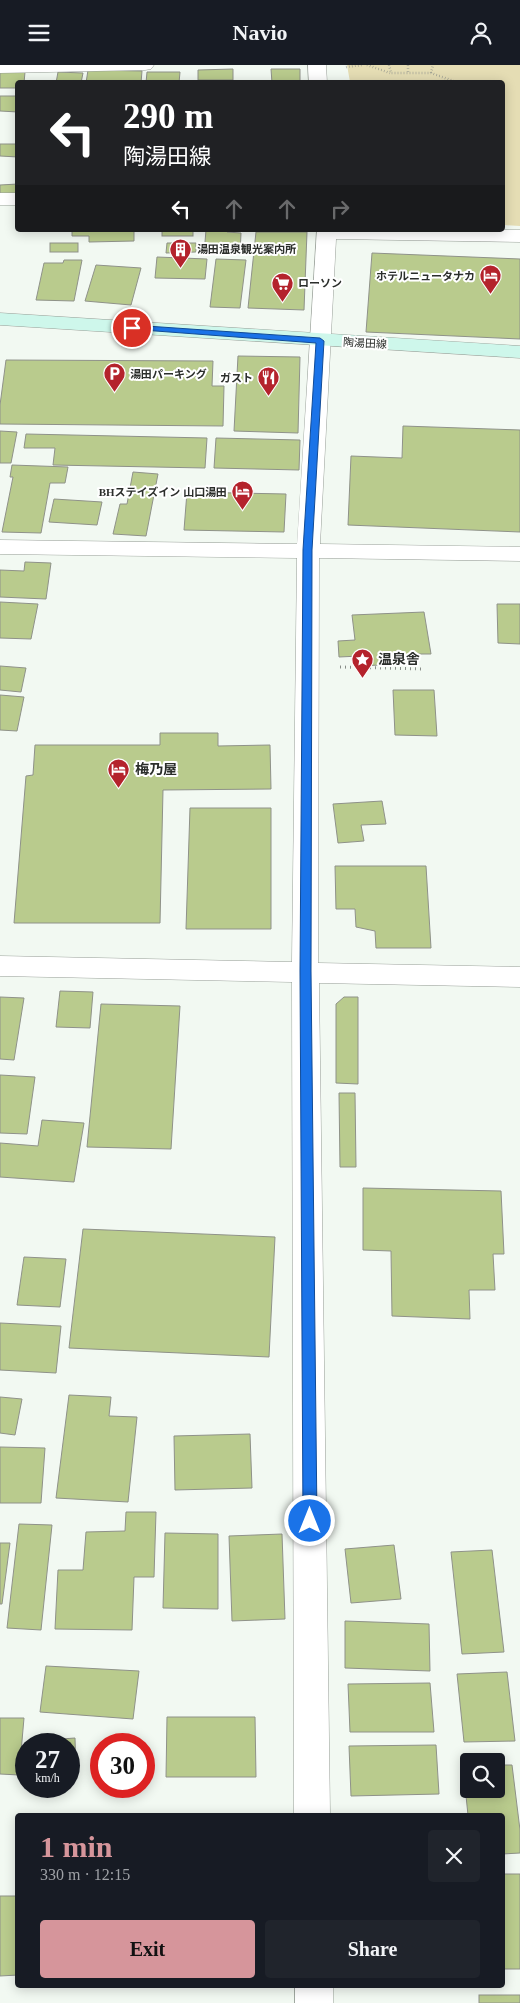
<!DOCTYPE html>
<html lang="en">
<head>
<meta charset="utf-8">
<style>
	:root { --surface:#171b24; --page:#20242c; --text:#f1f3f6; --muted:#9ea1a6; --accent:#d6959b }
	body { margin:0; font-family:"Times New Roman","Noto Sans JP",serif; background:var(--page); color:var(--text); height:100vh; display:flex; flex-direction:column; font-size:19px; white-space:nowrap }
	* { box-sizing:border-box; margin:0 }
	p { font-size:16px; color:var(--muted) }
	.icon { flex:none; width:28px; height:28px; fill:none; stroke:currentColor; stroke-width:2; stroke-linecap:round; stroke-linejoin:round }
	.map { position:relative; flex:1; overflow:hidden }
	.panel { position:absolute; left:15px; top:1748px; width:490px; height:175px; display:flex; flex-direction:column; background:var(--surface); border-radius:5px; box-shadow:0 2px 12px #0003 }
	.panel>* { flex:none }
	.banner { position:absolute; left:15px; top:15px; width:490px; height:152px; border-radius:5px; box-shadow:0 2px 12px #0003; background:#202124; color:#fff; overflow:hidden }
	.fabs { position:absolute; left:460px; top:1688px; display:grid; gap:10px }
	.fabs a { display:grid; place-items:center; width:45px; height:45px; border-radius:5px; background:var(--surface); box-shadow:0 2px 12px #0003; font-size:25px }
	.speed { position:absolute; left:15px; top:1668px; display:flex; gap:10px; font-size:25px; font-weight:700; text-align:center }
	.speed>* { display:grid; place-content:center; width:65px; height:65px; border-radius:50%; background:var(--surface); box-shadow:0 2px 12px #0003; line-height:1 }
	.speed small { font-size:12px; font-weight:400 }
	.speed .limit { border:8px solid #d22; background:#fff; color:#111 }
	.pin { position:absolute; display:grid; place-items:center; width:42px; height:42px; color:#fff; margin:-21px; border:2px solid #fff; border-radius:50%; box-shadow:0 1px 5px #0007 }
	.me { position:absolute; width:55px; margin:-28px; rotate:0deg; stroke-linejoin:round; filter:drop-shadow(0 0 4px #0008) }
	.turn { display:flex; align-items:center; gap:18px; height:105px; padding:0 25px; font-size:22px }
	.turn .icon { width:65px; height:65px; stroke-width:2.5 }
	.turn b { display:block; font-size:35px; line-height:42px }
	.lanes { display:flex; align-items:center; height:48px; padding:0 25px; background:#0003; justify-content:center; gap:25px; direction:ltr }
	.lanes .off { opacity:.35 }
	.round { display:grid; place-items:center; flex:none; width:52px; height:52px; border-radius:5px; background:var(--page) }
	.head { display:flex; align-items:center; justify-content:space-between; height:85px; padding:0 25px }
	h1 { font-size:30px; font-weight:600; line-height:38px; color:var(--accent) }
	.button { display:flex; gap:10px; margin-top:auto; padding:10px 25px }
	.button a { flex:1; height:58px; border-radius:5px; background:var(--accent); color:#111; font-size:20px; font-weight:600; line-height:58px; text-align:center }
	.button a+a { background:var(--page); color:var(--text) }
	header { display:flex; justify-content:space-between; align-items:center; height:65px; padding:0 25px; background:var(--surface); font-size:22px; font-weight:600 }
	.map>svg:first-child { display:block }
</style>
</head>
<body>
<header><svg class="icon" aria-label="menu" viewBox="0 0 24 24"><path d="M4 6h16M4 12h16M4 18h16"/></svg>Navio<svg class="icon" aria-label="person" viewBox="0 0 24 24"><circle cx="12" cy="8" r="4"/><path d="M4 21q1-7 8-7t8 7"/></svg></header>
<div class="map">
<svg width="520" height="1938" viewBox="0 0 520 1938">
	<rect width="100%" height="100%" fill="#f2f9f2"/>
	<polygon fill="#e5ddb4" points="347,0 520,0 520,161 503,160 502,18 350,17"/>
	<g fill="#b9cb8d" stroke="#8f9289">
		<polygon points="233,4 233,15 198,15 198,5"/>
		<polygon points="271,4 300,4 300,18 272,18"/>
		<polygon points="88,5 142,6 141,18 86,18"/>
		<polygon points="0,7 25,7 24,18 18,18 18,23 0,23"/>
		<polygon points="58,7 83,8 81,18 56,18"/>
		<polygon points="147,7 180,7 179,18 146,18"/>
		<polygon points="0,31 18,31 18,47 0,46"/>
		<polygon points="0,79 18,79 18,92 0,91"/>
		<polygon points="18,119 18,129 0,129 0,120"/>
		<polygon points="72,165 134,165 134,176 89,177 89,171 72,171"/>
		<rect x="162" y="165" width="31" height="6"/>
		<polygon points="206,165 227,165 227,167 241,168 240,189 204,189"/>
		<polygon points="256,167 307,167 304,245 248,243"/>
		<rect x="50" y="178" width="28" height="9"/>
		<polygon points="167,178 196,178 196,187 166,188"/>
		<polygon points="372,188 520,194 520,274 366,267"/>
		<polygon points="157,192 207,194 205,214 155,213"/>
		<polygon points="216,194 246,195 240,243 210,242"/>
		<polygon points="64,195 82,195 74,236 36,235 44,198 63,198"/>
		<polygon points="96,200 141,203 131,240 85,236"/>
		<polygon points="238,291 300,292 298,368 234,366"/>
		<polygon points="6,295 213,296 212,321 224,321 223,361 0,359 0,340"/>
		<polygon points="403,361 520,365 520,467 348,460 351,391 402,393"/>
		<polygon points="0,366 17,367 11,398 0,398"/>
		<polygon points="26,369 207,373 205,403 53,400 55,383 24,383"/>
		<polygon points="216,373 300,375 299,405 214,403"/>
		<polygon points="12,400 68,402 65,418 50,418 41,468 2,467 13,412 10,412"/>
		<polygon points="133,407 158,409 146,471 113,469 120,439 127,439"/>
		<polygon points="187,427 286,429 284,467 184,465"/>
		<polygon points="54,434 102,437 97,460 49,457"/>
		<polygon points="25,497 51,498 46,534 0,532 0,505 24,506"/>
		<polygon points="0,537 38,539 31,574 0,573"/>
		<polygon points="497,539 520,539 520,579 498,578"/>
		<polygon points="424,547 431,589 413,589 413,598 362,601 360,591 339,592 338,576 355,575 352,550"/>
		<polygon points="0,601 26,603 21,627 0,625"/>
		<polygon points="393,625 434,625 437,671 395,670"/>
		<polygon points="0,630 24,632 17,666 0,665"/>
		<polygon points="160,668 218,668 218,681 270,680 271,724 163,725 160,858 14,858 26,711 33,710 35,680 160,680"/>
		<polygon points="382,736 386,759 361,760 364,776 338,778 333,739"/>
		<polygon points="190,743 271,743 271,864 186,864"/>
		<polygon points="335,801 426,801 431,883 376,883 375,866 356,862 355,844 336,844"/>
		<polygon points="60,926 93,927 90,963 56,962"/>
		<polygon points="0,932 24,933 14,995 0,994"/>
		<polygon points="344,932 358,932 358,1019 336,1018 336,939"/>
		<polygon points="101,939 180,941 171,1084 87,1082"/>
		<polygon points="0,1010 35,1012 27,1069 0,1068"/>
		<polygon points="339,1028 355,1028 356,1102 340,1102"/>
		<polygon points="42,1055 84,1058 74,1117 0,1112 0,1078 38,1081"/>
		<polygon points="363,1123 501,1126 504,1189 493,1189 495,1225 469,1225 470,1254 392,1251 391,1186 363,1185"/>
		<polygon points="83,1164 275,1172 269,1292 69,1283"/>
		<polygon points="24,1192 66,1194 60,1242 17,1240"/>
		<polygon points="0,1258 61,1261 56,1308 0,1305"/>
		<polygon points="69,1330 111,1332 109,1351 137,1352 128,1437 56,1433"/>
		<polygon points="0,1332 22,1334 15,1370 0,1368"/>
		<polygon points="250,1369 252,1423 175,1425 174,1371"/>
		<polygon points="0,1382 45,1383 41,1438 0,1438"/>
		<polygon points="126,1447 156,1447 154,1512 134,1512 132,1565 55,1564 58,1505 83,1505 86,1467 125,1466"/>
		<polygon points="19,1459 52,1460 41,1565 7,1563"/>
		<polygon points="165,1468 218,1469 218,1544 163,1543"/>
		<polygon points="282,1469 285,1554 232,1556 229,1471"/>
		<polygon points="0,1478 10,1478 2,1539 0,1539"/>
		<polygon points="394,1480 401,1534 351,1538 345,1484"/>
		<polygon points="492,1485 504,1587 462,1589 451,1487"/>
		<polygon points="345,1556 429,1559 430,1606 345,1603"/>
		<polygon points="46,1601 139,1606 133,1654 40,1647"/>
		<polygon points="507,1607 515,1676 464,1677 457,1609"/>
		<polygon points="430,1618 434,1667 350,1667 348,1619"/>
		<polygon points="167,1652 255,1652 256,1712 166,1712"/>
		<polygon points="0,1653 24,1653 19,1710 0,1709"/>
		<polygon points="75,1673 76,1709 69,1709 69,1679 34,1679 34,1676"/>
		<polygon points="436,1680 439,1729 351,1731 349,1681"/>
		<polygon points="496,1700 512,1700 520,1765 520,1788 502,1789 502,1750 468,1750 463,1702 469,1702 469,1724 496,1724"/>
		<rect x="502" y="1809" width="18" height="95"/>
		<polygon points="0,1831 18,1831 18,1910 0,1911"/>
		<rect x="479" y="1930" width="41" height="8"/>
	</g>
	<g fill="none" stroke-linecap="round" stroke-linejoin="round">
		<defs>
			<g id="minor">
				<polygon points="0,0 154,0 151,4 145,5 0,8"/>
				<polygon points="308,0 326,0 327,18 309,18"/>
				<rect x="0" y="128" width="18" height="12"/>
				<polygon points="317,165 520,165 520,177 336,174 320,479 520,482 520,496 319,493 318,898 520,902 520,922 319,918 330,1750 294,1750 292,917 0,911 0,891 292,897 297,493 0,489 0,475 297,479"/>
				<rect x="295" y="1920" width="38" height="18"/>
			</g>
			<polygon id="secondary" points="0,248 520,281 520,293 0,260"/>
		</defs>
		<use href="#minor" stroke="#989f98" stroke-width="1"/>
		<use href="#secondary" stroke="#989f98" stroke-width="1"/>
		<g stroke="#878c87" stroke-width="2.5" stroke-dasharray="0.5 2.5" stroke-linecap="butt">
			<polyline points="367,0 390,8"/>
			<polyline points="389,0 391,8 431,8 459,18"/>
			<polyline points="408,0 408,8"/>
			<polyline points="346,2 362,0"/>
			<polyline points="431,8 433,0"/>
		</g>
		<polyline stroke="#878c87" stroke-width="3" stroke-dasharray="1 4" stroke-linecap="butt" points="340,602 423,604"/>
		<use href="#minor" fill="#fff" fill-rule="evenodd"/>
		<use href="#secondary" fill="#cef7eb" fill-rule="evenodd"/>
	</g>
	<polygon fill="#1a73e8" stroke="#114b97" points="132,260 320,273 324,276 312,485 311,906 317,1456 315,1460 310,1462 305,1460 303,1456 300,906 303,485 316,278 129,264 129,261"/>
	<defs>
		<symbol id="building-pin" viewBox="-11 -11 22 30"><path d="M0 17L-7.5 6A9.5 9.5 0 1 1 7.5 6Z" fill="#b4232c" stroke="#fff"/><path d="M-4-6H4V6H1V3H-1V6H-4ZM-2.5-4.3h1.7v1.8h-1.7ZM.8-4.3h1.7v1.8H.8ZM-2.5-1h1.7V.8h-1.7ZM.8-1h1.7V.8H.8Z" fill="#fff"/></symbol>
		<symbol id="hotel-pin" viewBox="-11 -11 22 30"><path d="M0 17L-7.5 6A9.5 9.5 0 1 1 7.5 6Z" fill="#b4232c" stroke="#fff"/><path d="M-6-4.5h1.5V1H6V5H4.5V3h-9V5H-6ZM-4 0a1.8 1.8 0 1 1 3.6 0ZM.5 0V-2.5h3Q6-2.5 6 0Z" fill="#fff"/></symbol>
		<symbol id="supermarket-pin" viewBox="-11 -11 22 30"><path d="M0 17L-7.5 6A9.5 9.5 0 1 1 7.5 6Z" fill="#b4232c" stroke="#fff"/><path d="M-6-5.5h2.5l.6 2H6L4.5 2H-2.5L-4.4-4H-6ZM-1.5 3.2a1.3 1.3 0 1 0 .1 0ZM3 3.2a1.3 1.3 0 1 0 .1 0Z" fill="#fff"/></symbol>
		<symbol id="parking-pin" viewBox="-11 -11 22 30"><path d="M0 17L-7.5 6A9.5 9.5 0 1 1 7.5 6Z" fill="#b4232c" stroke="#fff"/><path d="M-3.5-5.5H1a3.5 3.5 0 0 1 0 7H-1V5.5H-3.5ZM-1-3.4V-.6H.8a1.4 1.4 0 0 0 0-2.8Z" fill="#fff"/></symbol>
		<symbol id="restaurant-pin" viewBox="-11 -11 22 30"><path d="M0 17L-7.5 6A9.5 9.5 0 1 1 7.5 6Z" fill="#b4232c" stroke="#fff"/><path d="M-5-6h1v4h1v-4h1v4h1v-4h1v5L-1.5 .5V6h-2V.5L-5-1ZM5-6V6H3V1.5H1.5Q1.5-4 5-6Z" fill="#fff"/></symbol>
		<symbol id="sight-pin" viewBox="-11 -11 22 30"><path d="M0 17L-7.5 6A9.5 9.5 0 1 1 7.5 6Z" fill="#b4232c" stroke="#fff"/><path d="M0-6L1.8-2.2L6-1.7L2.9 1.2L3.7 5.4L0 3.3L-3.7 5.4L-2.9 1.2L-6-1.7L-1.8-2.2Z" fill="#fff"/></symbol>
	</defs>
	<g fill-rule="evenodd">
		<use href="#building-pin" x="168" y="172" width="25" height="34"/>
		<use href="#hotel-pin" x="478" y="198" width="25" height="34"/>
		<use href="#supermarket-pin" x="270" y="206" width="25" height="34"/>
		<use href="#parking-pin" x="102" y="296" width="25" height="34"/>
		<use href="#restaurant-pin" x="256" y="300" width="25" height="34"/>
		<use href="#hotel-pin" x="230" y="414" width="25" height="34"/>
		<use href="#sight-pin" x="350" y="582" width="25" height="34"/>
		<use href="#hotel-pin" x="106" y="692" width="25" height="34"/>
	</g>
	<g text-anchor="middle" stroke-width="4" stroke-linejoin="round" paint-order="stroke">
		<g font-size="11" font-weight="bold" fill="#2b2e2b" stroke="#fff" text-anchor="start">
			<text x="197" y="188">湯田温泉観光案内所</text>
			<text x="475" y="215" text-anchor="end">ホテルニュータナカ</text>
			<text x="298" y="222">ローソン</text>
			<text x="130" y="313">湯田パーキング</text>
			<text x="253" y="317" text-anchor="end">ガスト</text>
			<text x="227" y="431" text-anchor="end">BHステイズイン 山口湯田</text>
		</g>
		<g font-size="11" fill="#2b2e2b" stroke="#fff">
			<text transform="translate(365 278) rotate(3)" y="4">陶湯田線</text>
		</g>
		<g font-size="14" font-weight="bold" fill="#2b2e2b" stroke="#fff" text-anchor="start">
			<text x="378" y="599">温泉舎</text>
			<text x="135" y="709">梅乃屋</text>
		</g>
	</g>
</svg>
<div class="fabs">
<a><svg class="icon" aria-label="search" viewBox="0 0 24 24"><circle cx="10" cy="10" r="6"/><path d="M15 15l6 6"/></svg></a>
</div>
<div class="speed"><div>27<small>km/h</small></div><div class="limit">30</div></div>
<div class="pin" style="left:132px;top:263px;background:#d93025"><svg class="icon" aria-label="arrive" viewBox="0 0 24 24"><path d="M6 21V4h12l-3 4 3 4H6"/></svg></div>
<svg class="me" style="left:310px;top:1456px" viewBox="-20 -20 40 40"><circle r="17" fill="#1a73e8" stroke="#fff" stroke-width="3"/><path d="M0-11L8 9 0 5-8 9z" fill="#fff"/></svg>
<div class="banner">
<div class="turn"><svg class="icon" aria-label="left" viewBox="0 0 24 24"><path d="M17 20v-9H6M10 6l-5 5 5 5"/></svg><div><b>290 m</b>陶湯田線</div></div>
<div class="lanes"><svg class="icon" aria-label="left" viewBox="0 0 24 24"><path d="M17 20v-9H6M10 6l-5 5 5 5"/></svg><svg class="icon off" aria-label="ahead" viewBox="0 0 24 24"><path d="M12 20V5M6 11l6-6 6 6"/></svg><svg class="icon off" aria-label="ahead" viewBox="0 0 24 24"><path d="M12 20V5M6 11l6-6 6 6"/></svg><svg class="icon off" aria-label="right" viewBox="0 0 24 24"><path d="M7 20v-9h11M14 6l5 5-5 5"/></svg></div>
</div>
<section class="panel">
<div class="head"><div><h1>1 min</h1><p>330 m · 12:15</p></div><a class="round"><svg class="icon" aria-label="close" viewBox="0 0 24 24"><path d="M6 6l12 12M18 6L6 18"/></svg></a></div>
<div class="button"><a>Exit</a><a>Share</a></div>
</section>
</div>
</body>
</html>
